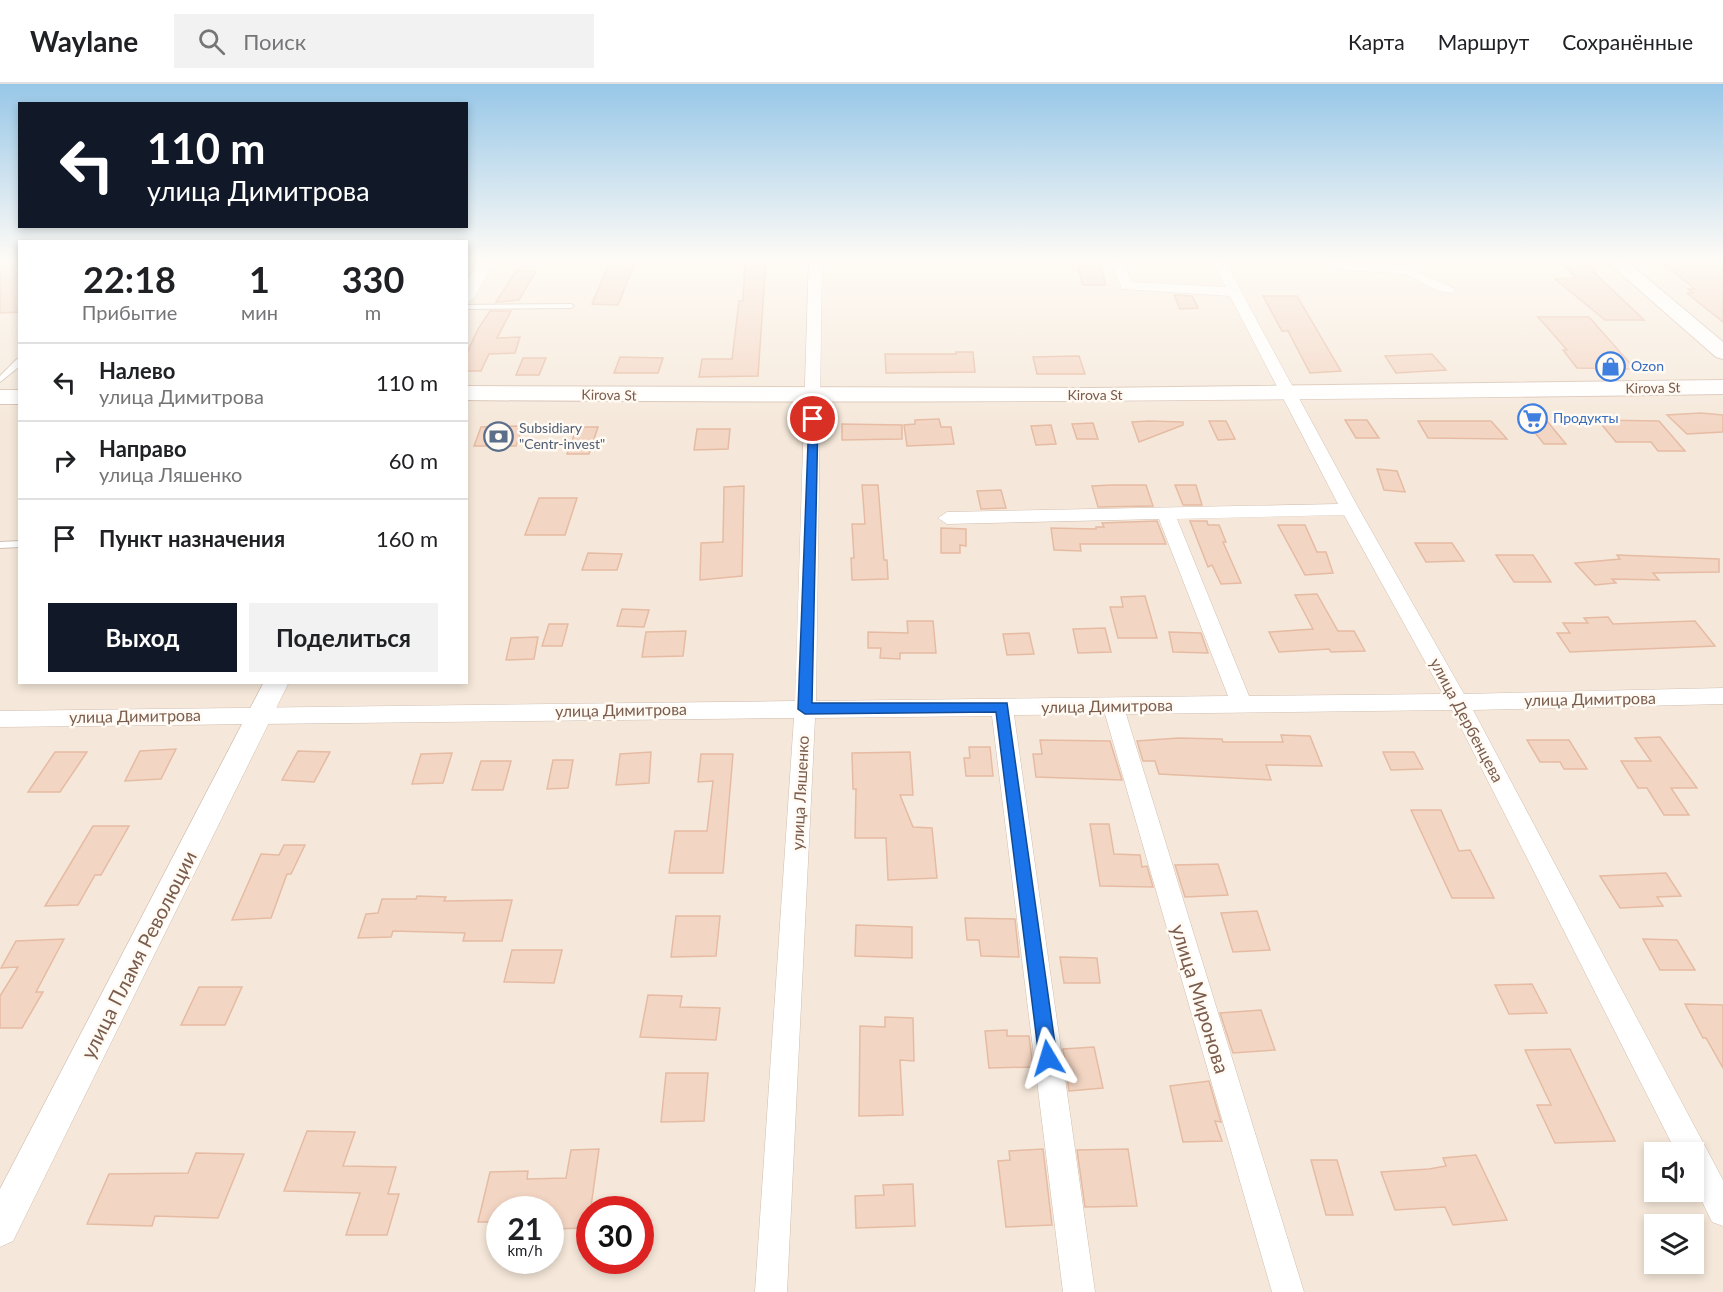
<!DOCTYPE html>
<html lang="ru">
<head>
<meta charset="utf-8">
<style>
	:root { --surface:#fff; --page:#f2f2f2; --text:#202124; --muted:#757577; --line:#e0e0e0; --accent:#111827 }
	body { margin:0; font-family:Lato,sans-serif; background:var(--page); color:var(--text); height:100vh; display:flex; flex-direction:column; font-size:22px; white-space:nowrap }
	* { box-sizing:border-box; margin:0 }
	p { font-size:20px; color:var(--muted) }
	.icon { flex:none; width:33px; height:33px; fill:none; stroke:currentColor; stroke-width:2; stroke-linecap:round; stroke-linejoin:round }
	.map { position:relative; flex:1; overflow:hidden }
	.drawer { position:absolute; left:18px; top:156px; width:450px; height:444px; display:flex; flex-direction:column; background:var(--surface); border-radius:0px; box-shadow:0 3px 9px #0003 }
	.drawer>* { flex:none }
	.banner { position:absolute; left:18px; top:18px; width:450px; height:126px; border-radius:0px; box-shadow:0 3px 9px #0003; background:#111827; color:#fff; overflow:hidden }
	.fabs { position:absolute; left:1644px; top:1058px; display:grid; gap:12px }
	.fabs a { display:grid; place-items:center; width:60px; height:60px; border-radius:0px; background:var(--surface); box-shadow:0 3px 9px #0003; font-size:30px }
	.speed { position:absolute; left:486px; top:1112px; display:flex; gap:12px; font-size:30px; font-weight:700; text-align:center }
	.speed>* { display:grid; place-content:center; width:78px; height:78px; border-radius:50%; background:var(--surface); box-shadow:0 3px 9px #0003; line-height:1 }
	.speed small { font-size:15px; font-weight:400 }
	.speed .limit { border:9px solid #d22; background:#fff; color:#111 }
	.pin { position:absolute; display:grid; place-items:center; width:51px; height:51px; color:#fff; margin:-26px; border:3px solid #fff; border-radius:50%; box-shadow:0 2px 6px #0007 }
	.me { position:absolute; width:66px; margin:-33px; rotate:353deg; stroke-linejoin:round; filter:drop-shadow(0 0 4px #0008) }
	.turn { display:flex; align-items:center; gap:21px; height:126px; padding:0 30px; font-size:27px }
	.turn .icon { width:78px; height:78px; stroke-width:2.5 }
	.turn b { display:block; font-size:42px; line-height:51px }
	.eta { display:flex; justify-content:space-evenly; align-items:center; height:102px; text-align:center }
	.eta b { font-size:36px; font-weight:700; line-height:42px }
	.button { display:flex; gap:12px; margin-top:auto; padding:12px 30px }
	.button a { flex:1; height:69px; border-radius:0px; background:var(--accent); color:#fff; font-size:24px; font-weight:700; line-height:69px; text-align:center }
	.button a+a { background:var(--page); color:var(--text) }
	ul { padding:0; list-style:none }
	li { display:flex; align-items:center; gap:18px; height:78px; padding:0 30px; border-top:2px solid var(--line) }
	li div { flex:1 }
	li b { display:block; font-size:22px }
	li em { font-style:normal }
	header { display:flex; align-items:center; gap:36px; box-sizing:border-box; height:84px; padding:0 30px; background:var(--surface); border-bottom:2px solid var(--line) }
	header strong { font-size:28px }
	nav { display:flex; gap:33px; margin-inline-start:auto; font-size:21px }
	.search { width:420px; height:54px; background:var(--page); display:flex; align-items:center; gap:15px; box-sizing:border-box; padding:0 21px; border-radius:0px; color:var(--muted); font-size:22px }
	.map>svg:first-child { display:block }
</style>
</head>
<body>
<header>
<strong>Waylane</strong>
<div class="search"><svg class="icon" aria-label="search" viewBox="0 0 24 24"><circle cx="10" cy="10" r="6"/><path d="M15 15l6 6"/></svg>Поиск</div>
<nav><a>Карта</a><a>Маршрут</a><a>Сохранённые</a></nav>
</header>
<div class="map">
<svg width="1723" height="1208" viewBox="0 0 1723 1208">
	<rect width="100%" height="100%" fill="#fdf6ec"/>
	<path fill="#f5e8da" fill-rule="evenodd" d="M 0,174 L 20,174 L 20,598 L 466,598 L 467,174 L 1723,174 L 1723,1208 L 0,1208 ZM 1654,1068 L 1694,1068 L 1694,1107 L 1654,1107 ZM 500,1125 L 550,1125 L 550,1176 L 500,1176 ZM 590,1125 L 640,1125 L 640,1176 L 590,1176 ZM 1654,1140 L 1694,1140 L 1694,1179 L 1654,1179 Z"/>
	<g fill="#f3d5c3" stroke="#e6bba3" stroke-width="1.5">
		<polygon points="0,174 20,174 20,228 0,229"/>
		<polygon points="745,174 766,174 758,292 699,293 702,275 732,275 739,217 743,217"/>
		<polygon points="1656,174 1685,174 1690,178 1723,177 1723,238 1687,209 1693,209 1688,205 1695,205"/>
		<polygon points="1076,176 1098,176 1106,201 1083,201"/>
		<polygon points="610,177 635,178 618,221 592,220"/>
		<polygon points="1561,178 1584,179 1644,236 1605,236 1555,195 1576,194"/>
		<polygon points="516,187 536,187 519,216 496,218"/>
		<polygon points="1174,211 1192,212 1198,224 1180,225"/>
		<polygon points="1263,212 1297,212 1341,287 1310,289 1288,247 1282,247"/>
		<polygon points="490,227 511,227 497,254 520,253 515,269 489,270 481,287 466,287 466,271 478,245"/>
		<polygon points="1538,233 1589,233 1635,285 1577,284 1563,266 1567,266"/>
		<polygon points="956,268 973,268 975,288 886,289 885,270 956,270"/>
		<polygon points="1432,270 1446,286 1396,289 1385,272"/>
		<polygon points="1079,272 1085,290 1037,290 1033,273"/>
		<polygon points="620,273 663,274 658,289 614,289"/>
		<polygon points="523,274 546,274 539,291 516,291"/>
		<polygon points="1701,329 1723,331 1723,348 1687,350 1667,331"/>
		<polygon points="1521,331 1542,331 1566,360 1544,360"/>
		<polygon points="939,335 941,343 951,343 954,360 907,362 904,341 915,340 915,336"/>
		<polygon points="1345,336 1367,336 1379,354 1356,354"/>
		<polygon points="1598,336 1659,337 1685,367 1658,367 1651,358 1616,358"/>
		<polygon points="1149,337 1183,338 1183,341 1139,358 1132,338"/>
		<polygon points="1209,337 1226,337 1235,355 1218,356"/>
		<polygon points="1418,337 1491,337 1507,355 1428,354"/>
		<polygon points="1093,339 1098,355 1077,355 1072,340"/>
		<polygon points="842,340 902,341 902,355 842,356"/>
		<polygon points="1051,341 1056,360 1036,361 1031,342"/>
		<polygon points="523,342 516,362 474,362 481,343"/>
		<polygon points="577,343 598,343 589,370 567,370"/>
		<polygon points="697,345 730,345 728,365 694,366"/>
		<polygon points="1377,385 1397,387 1405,408 1384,406"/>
		<polygon points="862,401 878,401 884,476 887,476 888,495 852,496 851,474 854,474 852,440 865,440"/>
		<polygon points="1112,401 1146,401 1153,422 1098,423 1092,402"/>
		<polygon points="1175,401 1196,401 1202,421 1183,421"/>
		<polygon points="744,402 742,492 700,496 701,459 723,458 724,403"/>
		<polygon points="1001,406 1006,424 981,425 977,407"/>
		<polygon points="539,414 577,414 565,451 525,451"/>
		<polygon points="1157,437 1166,460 1080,460 1081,467 1054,466 1051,444 1096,445 1096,443 1104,443 1102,439"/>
		<polygon points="1190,437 1207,437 1208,441 1219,441 1226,458 1223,458 1241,499 1221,500 1212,481 1208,483"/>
		<polygon points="1278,441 1305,441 1317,468 1326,468 1333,489 1305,491"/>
		<polygon points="941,444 966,445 966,462 960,461 960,469 941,469"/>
		<polygon points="1415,459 1452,459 1464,477 1426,478"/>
		<polygon points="588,469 622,470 617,486 582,486"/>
		<polygon points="1496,471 1533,471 1551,498 1514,498"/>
		<polygon points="1617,471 1719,475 1719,488 1653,489 1659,496 1612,495 1616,499 1595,501 1575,479 1620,475"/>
		<polygon points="1317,510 1338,547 1354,547 1365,567 1331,568 1329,565 1279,568 1269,548 1313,545 1295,511"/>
		<polygon points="1145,512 1157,554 1118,554 1110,523 1123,523 1121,513"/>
		<polygon points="622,525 649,526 644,543 617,542"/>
		<polygon points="1608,533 1613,540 1695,537 1715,562 1570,568 1557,549 1570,549 1563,539 1588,539 1584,534"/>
		<polygon points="907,537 933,537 936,569 900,569 900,575 880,574 881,564 868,564 868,548 908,549"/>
		<polygon points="549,540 568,540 562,562 542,562"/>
		<polygon points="1105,544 1111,568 1078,569 1073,545"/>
		<polygon points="686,547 683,572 642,573 646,548"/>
		<polygon points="1169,548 1201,549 1208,569 1173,568"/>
		<polygon points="1029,549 1034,570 1007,571 1003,550"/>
		<polygon points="538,553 534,575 506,576 511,554"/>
		<polygon points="1281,651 1310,652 1322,682 1266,681 1271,696 1159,690 1155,677 1143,677 1137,657 1178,654 1222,655 1223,658 1283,658"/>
		<polygon points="1660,653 1697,704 1671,704 1689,731 1664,731 1647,704 1638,704 1621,677 1651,677 1635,654"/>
		<polygon points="1040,656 1110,657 1122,696 1036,693 1033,670 1042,670"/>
		<polygon points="1527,656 1569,656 1587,685 1564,685 1560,678 1540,678"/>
		<polygon points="969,663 990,663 993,692 966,692 964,674 970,674"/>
		<polygon points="176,665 161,695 125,697 140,667"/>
		<polygon points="298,667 330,668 314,698 282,696"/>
		<polygon points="55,668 87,668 60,708 28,708"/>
		<polygon points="651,668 649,699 616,701 620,670"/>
		<polygon points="910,668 913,711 900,711 913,743 932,744 937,794 888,796 886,754 855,754 856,705 853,705 852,669"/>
		<polygon points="1383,668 1414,668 1423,685 1391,686"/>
		<polygon points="452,669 443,699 412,700 421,670"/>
		<polygon points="701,670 733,670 723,789 669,789 675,747 707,747 713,697 698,698"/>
		<polygon points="553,676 573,676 568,704 547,705"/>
		<polygon points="481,677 511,677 503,706 472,706"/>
		<polygon points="1411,726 1441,726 1459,767 1470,766 1494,814 1452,814"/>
		<polygon points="1090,740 1109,740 1114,770 1140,771 1142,783 1147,782 1153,803 1100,802"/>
		<polygon points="93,742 129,742 101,791 95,791 78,821 45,822"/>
		<polygon points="284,761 305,761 291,790 287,790 271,834 232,836 261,770 279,771"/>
		<polygon points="1218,780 1228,811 1185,813 1175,781"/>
		<polygon points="1666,789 1681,812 1657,813 1663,822 1620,824 1600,792"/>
		<polygon points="417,812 446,813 444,817 512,816 502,857 463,857 465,849 393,847 391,853 358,854 366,830 378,829 382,815 416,815"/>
		<polygon points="1257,827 1270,866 1233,868 1221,829"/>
		<polygon points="676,832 720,832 716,872 671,873"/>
		<polygon points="965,834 1015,835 1019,873 981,872 979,856 967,856"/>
		<polygon points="856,841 912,843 912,874 855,872"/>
		<polygon points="64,855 36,908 43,908 22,944 0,944 0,912 18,883 1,884 16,857"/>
		<polygon points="1643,855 1677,856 1695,886 1660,886"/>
		<polygon points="512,866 562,866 554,899 504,898"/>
		<polygon points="1060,873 1097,874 1100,899 1064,899"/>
		<polygon points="1532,900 1547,929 1509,930 1495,901"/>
		<polygon points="199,903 242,903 225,941 181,941"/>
		<polygon points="648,911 682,912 680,923 720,924 716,956 640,953"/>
		<polygon points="1685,920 1723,921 1723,984 1706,954 1703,954"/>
		<polygon points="1261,926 1275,966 1233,969 1220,929"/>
		<polygon points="885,933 913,934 914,977 900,976 903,1031 859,1032 860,942 885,943"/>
		<polygon points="1007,946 1007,952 1029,952 1033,983 989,984 985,947"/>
		<polygon points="1094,963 1103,1004 1069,1007 1063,965"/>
		<polygon points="1570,965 1587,1000 1615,1057 1555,1059 1537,1021 1551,1021 1525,966"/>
		<polygon points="666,989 708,989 704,1037 661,1038"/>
		<polygon points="1209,997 1221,1038 1215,1037 1222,1057 1183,1058 1170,1002"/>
		<polygon points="307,1047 355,1048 343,1082 396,1083 388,1110 399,1110 387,1151 346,1151 360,1109 284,1107"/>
		<polygon points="599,1065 588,1144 550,1145 550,1125 500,1125 500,1138 478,1138 490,1088 528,1087 527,1095 566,1094 571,1066"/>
		<polygon points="1043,1065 1052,1141 1006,1143 998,1077 1010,1076 1009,1067"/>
		<polygon points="1128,1065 1137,1122 1085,1123 1077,1066"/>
		<polygon points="196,1069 244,1070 218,1134 155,1132 152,1142 87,1140 109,1090 188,1089"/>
		<polygon points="1476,1071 1507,1136 1453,1141 1445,1123 1395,1126 1381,1088 1429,1085 1446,1082 1443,1074"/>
		<polygon points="1311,1076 1337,1076 1353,1131 1326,1131"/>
		<polygon points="913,1100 915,1142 856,1144 855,1112 884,1111 883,1101"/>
	</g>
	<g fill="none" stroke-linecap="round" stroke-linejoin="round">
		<defs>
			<g id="service">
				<polygon points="466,221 571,220 574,222 571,224 466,225"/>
				<polygon points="17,275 20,275 20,282 0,298 0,292"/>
				<polygon points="20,457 20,463 0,464 0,458"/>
			</g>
			<g id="minor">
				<path d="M 809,174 L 822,174 L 816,617 L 1228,612 L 1159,435 L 947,440 L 938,434 L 947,428 L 1338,420 L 1230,212 L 1122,205 L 1108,174 L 1120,174 L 1132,198 L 1226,203 L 1210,174 L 1223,174 L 1359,425 L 1464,610 L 1723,604 L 1723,620 L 1473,626 L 1723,1096 L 1723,1142 L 1712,1138 L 1694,1101 L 1694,1068 L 1676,1068 L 1452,626 L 1126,630 L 1304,1208 L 1272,1208 L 1105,630 L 1014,631 L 1095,1208 L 1063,1208 L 992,632 L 815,634 L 787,1208 L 755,1208 L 794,634 L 0,643 L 0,627 L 795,617 ZM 1344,431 L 1443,610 L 1249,612 L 1177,435 Z"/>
				<path d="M 1320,174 L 1406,182 L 1455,205 L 1453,208 C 1436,212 1418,192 1401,190 C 1378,185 1337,193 1320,174 Z"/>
			</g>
			<g id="tertiary">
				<polygon points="480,174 496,174 474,214 466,219 466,198"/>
				<polygon points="264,598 289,598 13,1157 0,1163 0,1105"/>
			</g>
			<g id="secondary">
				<polygon points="1603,174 1623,174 1723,258 1723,275 1716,273"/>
				<path d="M 1723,296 L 1723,310 C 1304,316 885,320 466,316 L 466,302 L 1094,304 Z"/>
				<rect x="0" y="306" width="20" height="14"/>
			</g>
		</defs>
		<use href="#service" stroke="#d1beb0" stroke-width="2"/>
		<use href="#minor" stroke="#d1beb0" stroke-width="1"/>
		<use href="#tertiary" stroke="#d1beb0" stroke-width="1"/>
		<use href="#secondary" stroke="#d6c0b0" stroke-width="2"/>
		<polyline stroke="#d9b8a5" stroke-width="2" stroke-dasharray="1 3" stroke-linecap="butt" points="1588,174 1596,181"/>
		<use href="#service" fill="#fff" fill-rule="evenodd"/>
		<use href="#minor" fill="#fff" fill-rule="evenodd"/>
		<use href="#tertiary" fill="#fff" fill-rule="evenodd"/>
		<use href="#secondary" fill="#fff" fill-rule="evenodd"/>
	</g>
	<linearGradient id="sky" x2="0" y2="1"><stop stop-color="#97c7e8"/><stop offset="0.51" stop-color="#fefbf6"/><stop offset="1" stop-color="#fefbf6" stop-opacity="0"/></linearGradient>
	<rect width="1723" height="343" fill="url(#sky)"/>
	<polygon fill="#1a73e8" stroke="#114b97" stroke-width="1.5" points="809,333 818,335 812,619 1007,619 1057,974 1055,980 1048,983 1042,980 1039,974 996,628 805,630 798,625"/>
	<defs>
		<symbol id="shop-ring" viewBox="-11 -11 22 22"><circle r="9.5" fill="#fffaf3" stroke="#3f7fe0" stroke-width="1.5"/><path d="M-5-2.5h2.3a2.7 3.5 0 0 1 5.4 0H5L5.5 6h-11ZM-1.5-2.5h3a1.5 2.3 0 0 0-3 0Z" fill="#3f7fe0"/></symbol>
		<symbol id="supermarket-ring" viewBox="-11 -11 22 22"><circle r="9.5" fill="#fffaf3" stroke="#3f7fe0" stroke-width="1.5"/><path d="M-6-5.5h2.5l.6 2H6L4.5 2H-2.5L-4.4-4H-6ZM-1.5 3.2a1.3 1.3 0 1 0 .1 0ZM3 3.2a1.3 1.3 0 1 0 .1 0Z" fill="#3f7fe0"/></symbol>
		<symbol id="bank-ring" viewBox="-11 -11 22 22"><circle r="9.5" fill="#fffaf3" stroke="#5c6f8a" stroke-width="1.5"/><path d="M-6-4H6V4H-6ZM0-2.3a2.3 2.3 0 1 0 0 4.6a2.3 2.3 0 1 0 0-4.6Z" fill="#5c6f8a"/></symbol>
	</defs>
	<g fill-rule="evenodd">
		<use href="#shop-ring" x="1594" y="266" width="33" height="33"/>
		<use href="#supermarket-ring" x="1516" y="318" width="33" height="33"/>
		<use href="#bank-ring" x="482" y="336" width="33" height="33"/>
	</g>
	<g text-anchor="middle" stroke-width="5" stroke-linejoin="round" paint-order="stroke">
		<g font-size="14" fill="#366cbe" stroke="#fffaf3" text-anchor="start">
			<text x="1631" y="287">Ozon</text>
			<text x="1553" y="339">Продукты</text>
		</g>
		<g font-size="14" fill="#7a5c4d" stroke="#fffaf3">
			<text transform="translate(1653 304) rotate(-1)" y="5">Kirova St</text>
			<text transform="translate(609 311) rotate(1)" y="5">Kirova St</text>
			<text x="1095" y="316">Kirova St</text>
		</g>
		<g font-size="14" fill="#4e5e75" stroke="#fffaf3" text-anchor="start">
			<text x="519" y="349">Subsidiary<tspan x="519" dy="16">"Centr-invest"</tspan></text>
		</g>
		<g font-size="16" fill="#7a5c4d" stroke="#fffaf3">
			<text transform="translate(1590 615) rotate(-1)" y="6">улица Димитрова</text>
			<text transform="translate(1107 622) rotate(-1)" y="6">улица Димитрова</text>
			<text transform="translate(621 626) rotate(-1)" y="6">улица Димитрова</text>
			<text transform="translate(135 632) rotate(-1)" y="6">улица Димитрова</text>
			<text transform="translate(1467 636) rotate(62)" y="6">улица Дербенцева</text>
			<text transform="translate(800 709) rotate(-87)" y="6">улица Ляшенко</text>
		</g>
		<g font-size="20" fill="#7a5c4d" stroke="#fffaf3">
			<text transform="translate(139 871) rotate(-63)" y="7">улица Пламя Революции</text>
			<text transform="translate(1200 915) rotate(73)" y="7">улица Миронова</text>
		</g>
	</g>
</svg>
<div class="fabs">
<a><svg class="icon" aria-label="sound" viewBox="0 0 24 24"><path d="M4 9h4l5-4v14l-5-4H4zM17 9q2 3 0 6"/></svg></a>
<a><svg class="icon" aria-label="layers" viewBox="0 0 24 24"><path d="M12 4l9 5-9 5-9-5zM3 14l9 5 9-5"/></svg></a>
</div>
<div class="speed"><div>21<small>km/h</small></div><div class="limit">30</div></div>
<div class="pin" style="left:813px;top:335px;background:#d93025"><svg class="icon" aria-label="arrive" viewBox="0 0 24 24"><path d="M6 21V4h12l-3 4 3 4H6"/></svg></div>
<svg class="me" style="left:1048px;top:974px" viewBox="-20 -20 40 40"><path d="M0-17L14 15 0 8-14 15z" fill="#1a73e8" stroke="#fff" stroke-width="4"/></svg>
<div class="banner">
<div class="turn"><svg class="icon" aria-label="left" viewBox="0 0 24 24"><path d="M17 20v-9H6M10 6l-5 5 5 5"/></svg><div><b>110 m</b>улица Димитрова</div></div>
</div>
<section class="drawer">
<div class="eta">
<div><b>22:18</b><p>Прибытие</p></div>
<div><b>1</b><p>мин</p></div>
<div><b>330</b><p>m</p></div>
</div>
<ul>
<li><svg class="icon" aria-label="left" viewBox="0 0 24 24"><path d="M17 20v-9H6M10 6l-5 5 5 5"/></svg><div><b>Налево</b><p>улица Димитрова</p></div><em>110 m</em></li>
<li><svg class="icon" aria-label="right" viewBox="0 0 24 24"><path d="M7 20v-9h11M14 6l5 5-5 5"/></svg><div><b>Направо</b><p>улица Ляшенко</p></div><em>60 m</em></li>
<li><svg class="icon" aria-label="arrive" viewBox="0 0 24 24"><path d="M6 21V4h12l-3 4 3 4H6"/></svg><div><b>Пункт назначения</b></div><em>160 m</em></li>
</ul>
<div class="button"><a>Выход</a><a>Поделиться</a></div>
</section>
</div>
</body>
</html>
